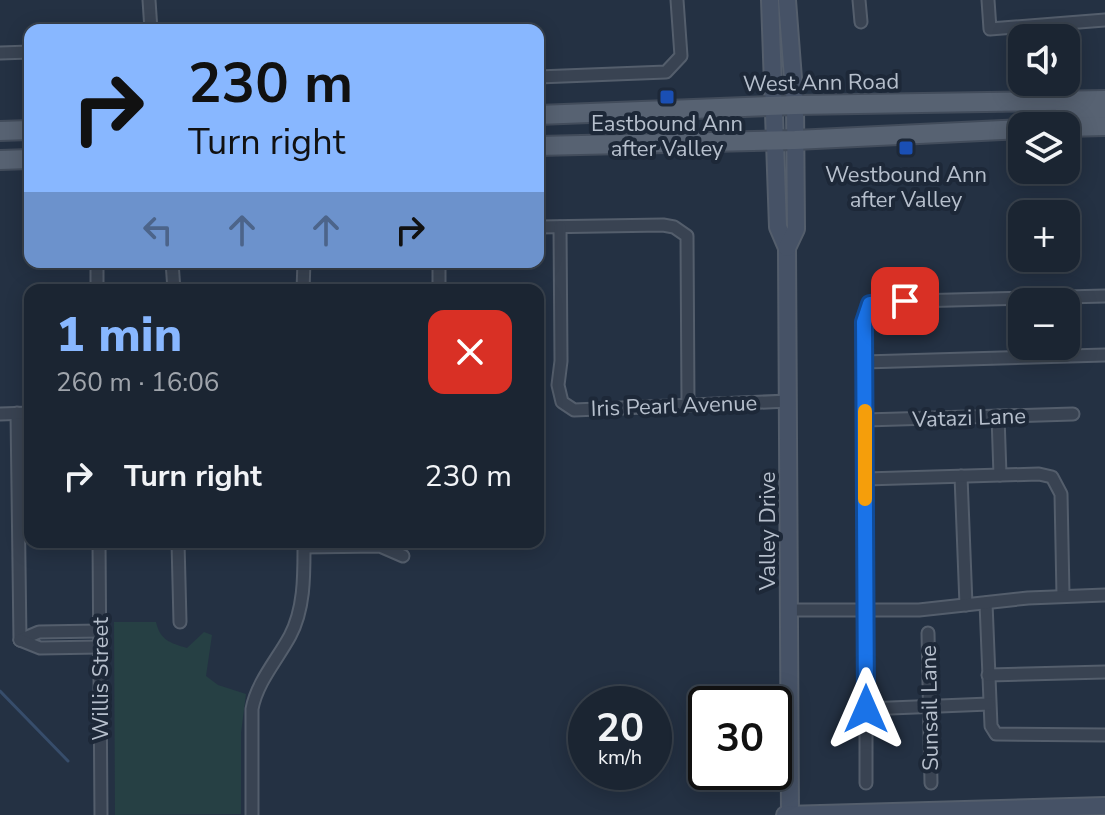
<!DOCTYPE html>
<html lang="en">
<head>
<meta charset="utf-8">
<style>
	:root { --surface:#1b2532; --page:#242d3a; --text:#f1f3f6; --muted:#a0a5ac; --line:#39424d; --accent:#88b7ff }
	body { margin:0; font-family:"Nunito Sans",sans-serif; background:var(--page); color:var(--text); height:100vh; display:flex; flex-direction:column; font-size:30px; white-space:nowrap }
	* { box-sizing:border-box; margin:0 }
	p { font-size:26px; color:var(--muted) }
	.icon { flex:none; width:44px; height:44px; fill:none; stroke:currentColor; stroke-width:2; stroke-linecap:round; stroke-linejoin:round }
	.map { position:relative; flex:1; overflow:hidden }
	.side { position:absolute; left:24px; top:284px; width:520px; height:264px; display:flex; flex-direction:column; background:var(--surface); border-radius:16px; box-shadow:0 4px 20px #0003,0 0 0 2px var(--line) }
	.side>* { flex:none }
	.guide { position:absolute; left:24px; top:24px; width:520px; height:244px; border-radius:16px; box-shadow:0 4px 20px #0003,0 0 0 2px var(--line); background:#88b7ff; color:#111; overflow:hidden }
	.tools { position:absolute; left:1008px; top:24px; display:grid; gap:16px }
	.tools a { display:grid; place-items:center; width:72px; height:72px; border-radius:16px; background:var(--surface); box-shadow:0 4px 20px #0003,0 0 0 2px var(--line); font-size:40px }
	.speed { position:absolute; left:568px; top:686px; display:flex; gap:16px; font-size:40px; font-weight:700; text-align:center }
	.speed>* { display:grid; place-content:center; width:104px; height:104px; border-radius:50%; background:var(--surface); box-shadow:0 4px 20px #0003,0 0 0 2px var(--line); line-height:1 }
	.speed small { font-size:20px; font-weight:400 }
	.speed .limit { border:4px solid #111; border-radius:12px; background:#fff; color:#111 }
	.pin { position:absolute; display:grid; place-items:center; width:68px; height:68px; color:#fff; margin:-34px; border-radius:16px; box-shadow:0 4px 12px #0006 }
	.me { position:absolute; width:88px; margin:-44px; rotate:0deg; stroke-linejoin:round; filter:drop-shadow(0 0 6px #0008) }
	.turn { display:flex; align-items:center; gap:28px; height:168px; padding:0 32px; font-size:36px }
	.turn .icon { width:104px; height:104px; stroke-width:2.5 }
	.turn b { display:block; font-size:56px; line-height:68px }
	.lanes { display:flex; align-items:center; height:76px; padding:0 32px; background:#0003; justify-content:center; gap:40px; direction:ltr }
	.lanes .off { opacity:.35 }
	.round { display:grid; place-items:center; flex:none; width:84px; height:84px; border-radius:16px; background:var(--page) }
	.headline { display:flex; align-items:center; justify-content:space-between; height:136px; padding:0 32px }
	h1 { font-size:48px; font-weight:800; line-height:60px; color:var(--accent) }
	ul { padding:0; list-style:none }
	li { display:flex; align-items:center; gap:24px; height:112px; padding:0 32px }
	li div { flex:1 }
	li b { display:block; font-size:30px }
	li em { font-style:normal }
	.map>svg:first-child { display:block }
</style>
</head>
<body>
<div class="map">
<svg width="1105" height="815" viewBox="0 0 1105 815">
	<rect width="100%" height="100%" fill="#243143"/>
	<path fill="#264044" d="M 114,622 L 156,622 C 160,640 170,643 187,648 L 204,632 L 212,635 L 206,676 L 218,685 L 246,694 L 241,733 L 241,814 L 115,815 Z"/>
	<g fill="none" stroke-linecap="round" stroke-linejoin="round">
		<polyline stroke="#374d6b" stroke-width="3" points="0,691 68,761"/>
		<defs>
			<g id="street">
				<polyline points="149,0 151,30"/>
				<polyline points="859,0 861,22"/>
				<polyline points="988,0 990,29 1105,20"/>
				<polyline points="0,53 30,52"/>
				<polyline points="538,77 666,72 681,56 677,0"/>
				<polyline points="538,227 663,225 674,227 687,236 688,405"/>
				<polyline points="560,227 561,361 558,385 562,402 574,410 789,401"/>
				<polyline points="97,262 97,290"/>
				<polyline points="172,262 174,290"/>
				<polyline points="303,290 304,262"/>
				<polyline points="439,290 439,262"/>
				<polyline points="864,362 1105,355"/>
				<polyline points="17,413 20,640"/>
				<polyline points="0,414 30,413"/>
				<polyline points="998,416 1000,475"/>
				<polyline points="865,420 1073,414"/>
				<polyline points="961,476 966,605"/>
				<polyline points="865,479 1039,474 1052,477 1061,494 1063,595"/>
				<polyline points="99,542 101,815"/>
				<polyline points="178,542 180,622"/>
				<polyline points="304,547 380,546 403,556"/>
				<polyline points="986,603 991,726 996,734 1105,735"/>
				<polyline points="789,610 919,610 1028,598 1105,595"/>
				<polyline points="928,633 931,783"/>
				<polyline points="20,640 39,632 100,631"/>
				<polyline points="20,640 40,648 100,647"/>
				<polyline points="988,675 1105,672"/>
				<polyline points="866,709 989,704"/>
				<polyline points="866,783 866,311 877,302 1105,296"/>
				<path d="M 252,815 L 252,709 C 257,682 277,660 290,636 C 305,608 304,573 304,542"/>
			</g>
			<g id="secondary">
				<polyline points="770,0 778,227 787,248 790,815"/>
				<polyline points="787,0 795,105 796,229 787,248"/>
				<polyline points="785,815 1105,806"/>
			</g>
			<g id="primary">
				<polyline points="538,115 795,105 1105,100"/>
				<polyline points="1059,126 1063,115 1069,114 1105,114"/>
				<polyline points="1066,127 1105,126"/>
				<polyline points="0,131 30,130"/>
				<polyline points="538,146 795,140 1022,129"/>
				<polyline points="0,160 30,159"/>
			</g>
		</defs>
		<use href="#street" stroke="#545e6c" stroke-width="15"/>
		<use href="#secondary" stroke="#545e6c" stroke-width="20"/>
		<use href="#primary" stroke="#424c5b" stroke-width="22"/>
		<use href="#street" stroke="#394352" stroke-width="11"/>
		<use href="#secondary" stroke="#465266" stroke-width="16"/>
		<use href="#primary" stroke="#576272" stroke-width="18"/>
	</g>
	<g fill="none" stroke-linecap="round" stroke-linejoin="round">
		<defs>
			<polyline id="route" points="866,709 864,322 870,304 905,301"/>
		</defs>
		<use href="#route" stroke="#114b97" stroke-width="20"/>
		<use href="#route" stroke="#1a73e8" stroke-width="14"/>
		<polyline stroke="#f59e0b" stroke-width="14" points="865,411 865,499"/>
	</g>
	<g fill="#1a4fb4" stroke="#1d2838" stroke-width="3">
		<rect x="659" y="89" width="16" height="16" rx="4"/>
		<rect x="898" y="140" width="16" height="16" rx="4"/>
	</g>
	<g text-anchor="middle" stroke-width="8" stroke-linejoin="round" paint-order="stroke">
		<g font-size="22" fill="#b6bfcc" stroke="#1d2838">
			<text transform="translate(821 82) rotate(-1)" y="8">West Ann Road</text>
			<text transform="translate(674 405) rotate(-2)" y="8">Iris Pearl Avenue</text>
			<text transform="translate(969 417) rotate(-2)" y="8">Vatazi Lane</text>
			<text transform="translate(767 531) rotate(-90)" y="8">Valley Drive</text>
			<text transform="translate(100 679) rotate(-90)" y="8">Willis Street</text>
			<text transform="translate(929 708) rotate(-91)" y="8">Sunsail Lane</text>
		</g>
		<g font-size="22" fill="#b6bfcc" stroke="#1d2838">
			<text x="667" y="131">Eastbound Ann<tspan x="667" dy="25">after Valley</tspan></text>
			<text x="906" y="182">Westbound Ann<tspan x="906" dy="25">after Valley</tspan></text>
		</g>
	</g>
</svg>
<div class="tools">
<a><svg class="icon" aria-label="sound" viewBox="0 0 24 24"><path d="M4 9h4l5-4v14l-5-4H4zM17 9q2 3 0 6"/></svg></a>
<a><svg class="icon" aria-label="layers" viewBox="0 0 24 24"><path d="M12 4l9 5-9 5-9-5zM3 14l9 5 9-5"/></svg></a>
<a>+</a>
<a>−</a>
</div>
<div class="speed"><div>20<small>km/h</small></div><div class="limit">30</div></div>
<div class="pin" style="left:905px;top:301px;background:#d93025"><svg class="icon" aria-label="arrive" viewBox="0 0 24 24"><path d="M6 21V4h12l-3 4 3 4H6"/></svg></div>
<svg class="me" style="left:866px;top:709px" viewBox="-20 -20 40 40"><path d="M0-17L14 15 0 8-14 15z" fill="#1a73e8" stroke="#fff" stroke-width="4"/></svg>
<div class="guide">
<div class="turn"><svg class="icon" aria-label="right" viewBox="0 0 24 24"><path d="M7 20v-9h11M14 6l5 5-5 5"/></svg><div><b>230 m</b>Turn right</div></div>
<div class="lanes"><svg class="icon off" aria-label="left" viewBox="0 0 24 24"><path d="M17 20v-9H6M10 6l-5 5 5 5"/></svg><svg class="icon off" aria-label="ahead" viewBox="0 0 24 24"><path d="M12 20V5M6 11l6-6 6 6"/></svg><svg class="icon off" aria-label="ahead" viewBox="0 0 24 24"><path d="M12 20V5M6 11l6-6 6 6"/></svg><svg class="icon" aria-label="right" viewBox="0 0 24 24"><path d="M7 20v-9h11M14 6l5 5-5 5"/></svg></div>
</div>
<section class="side">
<div class="headline"><div><h1>1 min</h1><p>260 m · 16:06</p></div><a class="round" style="background:#d93025;color:#fff"><svg class="icon" aria-label="close" viewBox="0 0 24 24"><path d="M6 6l12 12M18 6L6 18"/></svg></a></div>
<ul>
<li><svg class="icon" aria-label="right" viewBox="0 0 24 24"><path d="M7 20v-9h11M14 6l5 5-5 5"/></svg><div><b>Turn right</b></div><em>230 m</em></li>
</ul>
</section>
</div>
</body>
</html>
